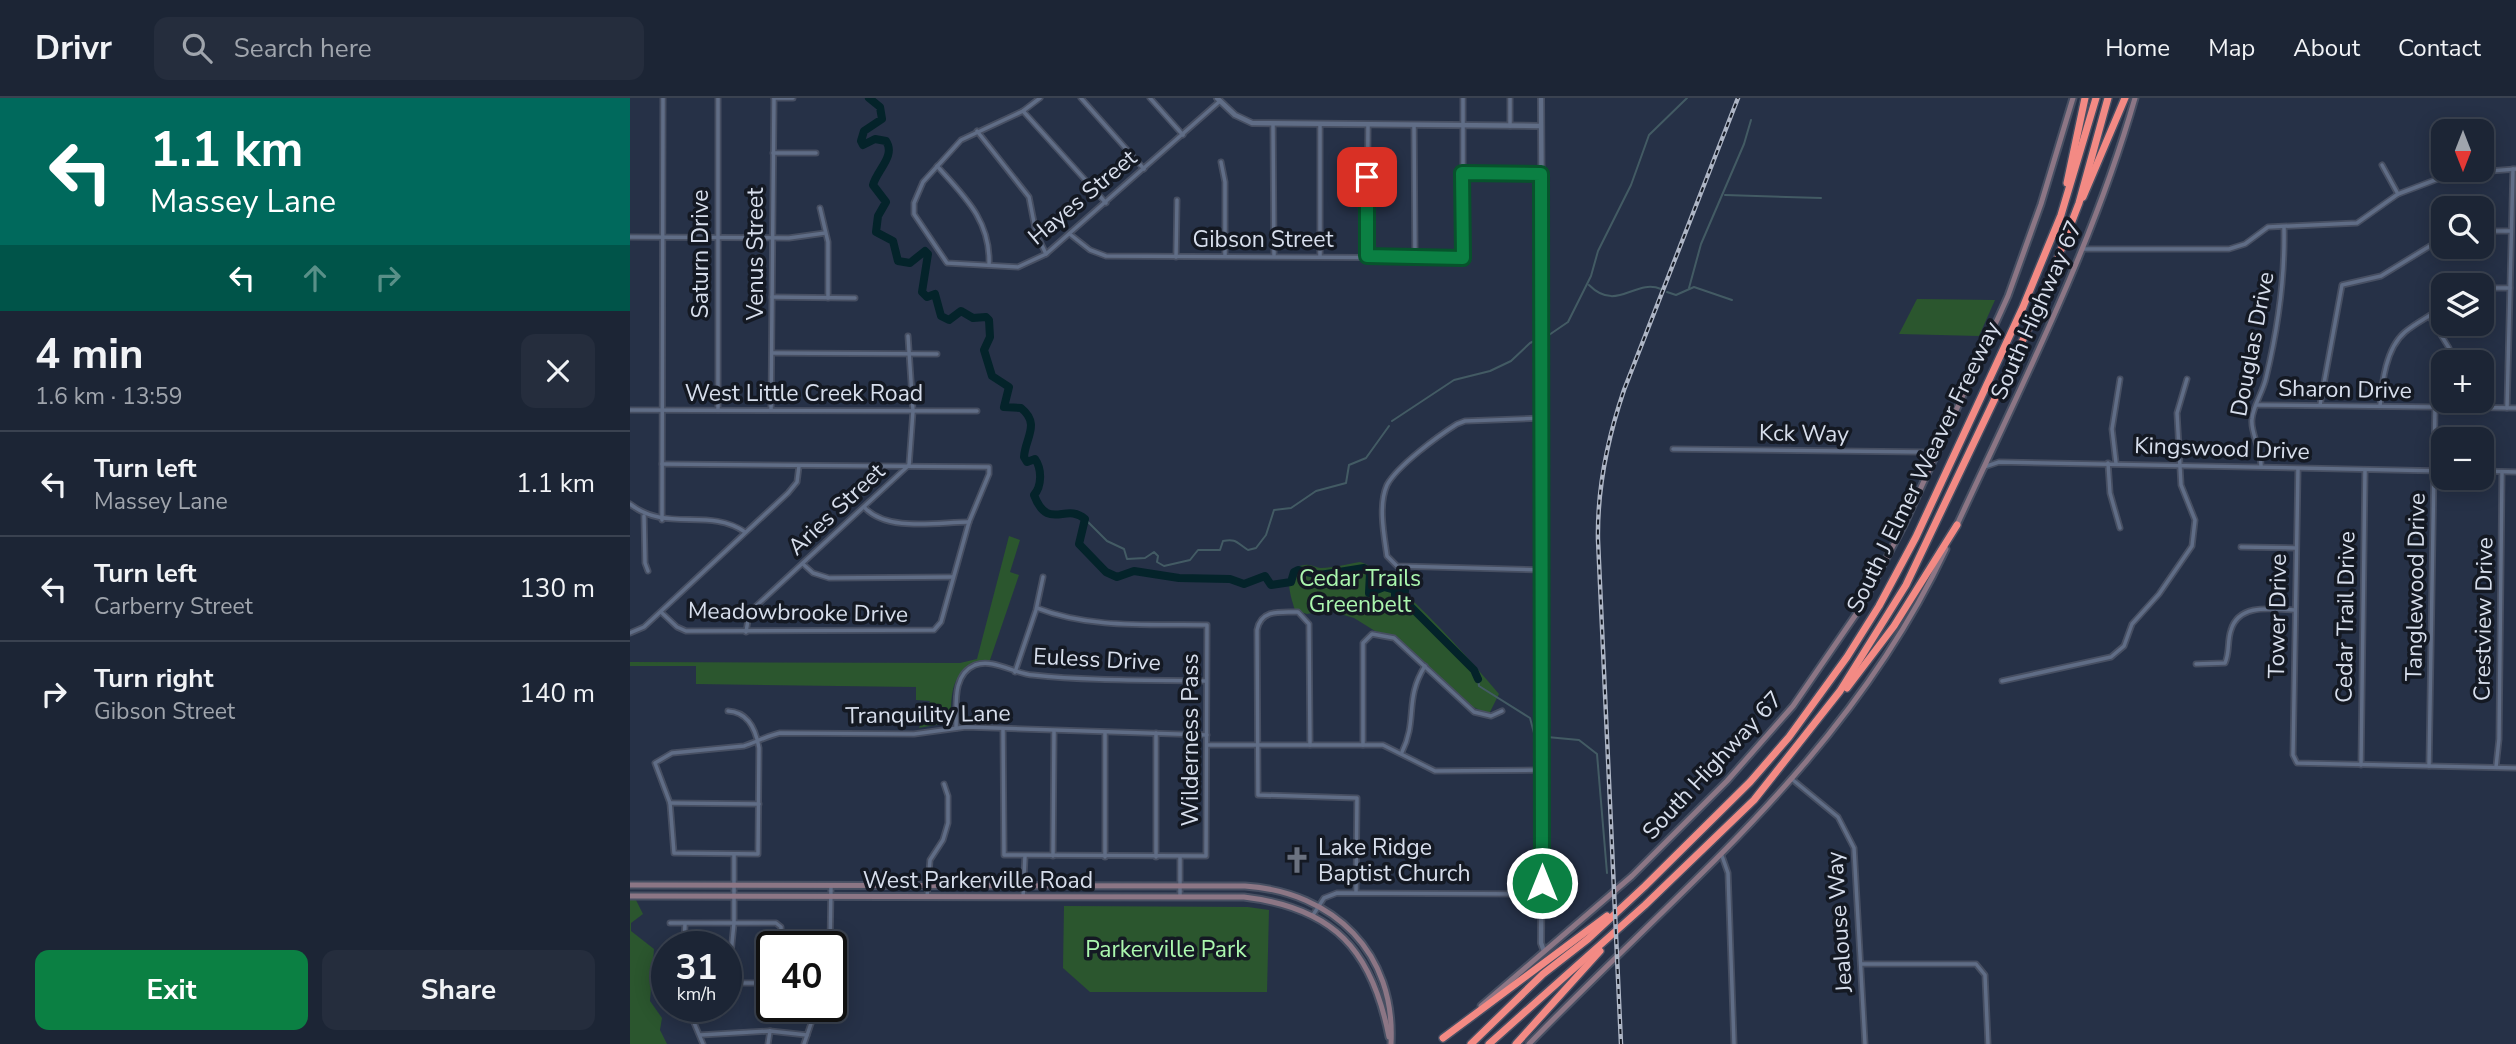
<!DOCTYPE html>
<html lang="en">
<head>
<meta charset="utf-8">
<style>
	:root { --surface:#1c2535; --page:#252d3d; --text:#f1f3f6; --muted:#a0a5ad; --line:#3a4250; --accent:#0b8043 }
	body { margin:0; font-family:"Nunito Sans",sans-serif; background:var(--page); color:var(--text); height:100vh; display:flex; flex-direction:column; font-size:26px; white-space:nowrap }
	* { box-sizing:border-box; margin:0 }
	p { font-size:23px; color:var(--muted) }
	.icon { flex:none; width:38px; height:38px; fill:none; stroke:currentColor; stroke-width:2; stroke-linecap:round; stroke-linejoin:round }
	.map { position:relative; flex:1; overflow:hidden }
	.sheet { display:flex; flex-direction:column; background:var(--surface); width:630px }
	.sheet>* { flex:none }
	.guide { background:#00695c; color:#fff; overflow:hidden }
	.needle { width:46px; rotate:180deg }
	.controls { position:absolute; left:1801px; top:21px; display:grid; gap:14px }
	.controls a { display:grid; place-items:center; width:63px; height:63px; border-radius:14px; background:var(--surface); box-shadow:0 4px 18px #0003,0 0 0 2px var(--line); font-size:35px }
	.speed { position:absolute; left:21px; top:833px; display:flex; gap:14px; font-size:35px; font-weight:700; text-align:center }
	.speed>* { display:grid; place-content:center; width:91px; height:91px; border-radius:50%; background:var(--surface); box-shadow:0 4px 18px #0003,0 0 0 2px var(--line); line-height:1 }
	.speed small { font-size:18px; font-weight:400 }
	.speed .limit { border:4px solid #111; border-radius:10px; background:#fff; color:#111 }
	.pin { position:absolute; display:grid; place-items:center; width:60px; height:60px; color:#fff; margin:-30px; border-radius:14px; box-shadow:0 4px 10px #0006 }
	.me { position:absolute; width:77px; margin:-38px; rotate:0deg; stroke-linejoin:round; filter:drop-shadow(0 0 5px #0008) }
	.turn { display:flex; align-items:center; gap:24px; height:147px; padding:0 35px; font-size:32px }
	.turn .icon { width:91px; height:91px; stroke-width:2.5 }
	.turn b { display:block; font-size:49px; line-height:60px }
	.lanes { display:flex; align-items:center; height:66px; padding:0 35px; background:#0003; justify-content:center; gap:35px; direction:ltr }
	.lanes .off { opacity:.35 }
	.round { display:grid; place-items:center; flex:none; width:74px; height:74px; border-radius:14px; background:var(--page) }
	.head { display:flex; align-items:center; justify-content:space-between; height:119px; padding:0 35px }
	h1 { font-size:42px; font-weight:700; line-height:52px }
	.cta { display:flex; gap:14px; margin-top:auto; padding:14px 35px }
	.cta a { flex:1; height:80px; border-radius:14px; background:var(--accent); color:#fff; font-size:28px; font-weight:700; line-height:80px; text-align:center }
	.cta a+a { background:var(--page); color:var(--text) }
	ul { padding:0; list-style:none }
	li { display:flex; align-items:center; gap:21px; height:105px; padding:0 35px; border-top:2px solid var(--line) }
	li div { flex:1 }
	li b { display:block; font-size:26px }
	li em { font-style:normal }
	header { display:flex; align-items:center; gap:42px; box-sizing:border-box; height:98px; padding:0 35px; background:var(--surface); border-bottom:2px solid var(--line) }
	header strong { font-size:33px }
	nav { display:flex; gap:38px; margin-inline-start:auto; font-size:24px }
	.search { width:490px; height:63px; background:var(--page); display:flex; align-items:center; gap:18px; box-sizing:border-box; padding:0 24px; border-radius:14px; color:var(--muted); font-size:26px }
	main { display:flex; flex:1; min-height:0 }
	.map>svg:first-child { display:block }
</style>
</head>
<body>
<header>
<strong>Drivr</strong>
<div class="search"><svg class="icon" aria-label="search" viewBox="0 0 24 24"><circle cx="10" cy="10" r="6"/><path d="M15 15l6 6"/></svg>Search here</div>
<nav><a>Home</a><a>Map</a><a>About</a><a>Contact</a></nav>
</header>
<main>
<section class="sheet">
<div class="guide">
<div class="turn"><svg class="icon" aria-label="left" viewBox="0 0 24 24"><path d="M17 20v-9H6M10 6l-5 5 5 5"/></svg><div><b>1.1 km</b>Massey Lane</div></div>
<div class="lanes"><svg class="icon" aria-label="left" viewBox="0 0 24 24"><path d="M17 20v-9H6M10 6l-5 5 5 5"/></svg><svg class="icon off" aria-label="ahead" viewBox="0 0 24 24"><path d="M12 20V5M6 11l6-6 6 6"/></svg><svg class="icon off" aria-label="right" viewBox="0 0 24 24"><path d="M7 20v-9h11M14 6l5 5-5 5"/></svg></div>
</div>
<div class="head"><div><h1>4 min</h1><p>1.6 km · 13:59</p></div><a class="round"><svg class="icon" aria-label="close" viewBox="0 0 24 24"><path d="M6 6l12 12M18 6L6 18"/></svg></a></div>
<ul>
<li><svg class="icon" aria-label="left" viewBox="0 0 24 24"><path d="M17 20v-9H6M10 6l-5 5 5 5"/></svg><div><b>Turn left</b><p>Massey Lane</p></div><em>1.1 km</em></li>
<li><svg class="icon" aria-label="left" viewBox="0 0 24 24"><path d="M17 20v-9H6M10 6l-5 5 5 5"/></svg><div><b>Turn left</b><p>Carberry Street</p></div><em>130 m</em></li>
<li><svg class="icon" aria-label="right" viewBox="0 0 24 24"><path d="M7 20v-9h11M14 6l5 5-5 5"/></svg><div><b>Turn right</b><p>Gibson Street</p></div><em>140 m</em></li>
</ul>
<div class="cta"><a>Exit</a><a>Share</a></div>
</section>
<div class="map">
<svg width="1886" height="946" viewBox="0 0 1886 946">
	<rect width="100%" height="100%" fill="#263147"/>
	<g fill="#2b562e">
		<polygon points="1287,201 1365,202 1349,238 1269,236"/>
		<path d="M 379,438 L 390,442 L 380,474 L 389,477 L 360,562 C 321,570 321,590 321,624 L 289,630 L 300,603 L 286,602 L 286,589 L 66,586 L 66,568 L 0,568 L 0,564 L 330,565 L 347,561 Z"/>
		<path d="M 730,464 C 762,472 845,567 869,596 L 859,616 L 843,609 L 764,538 L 745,533 L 724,520 L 697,512 L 677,516 L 665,512 C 660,496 651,470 675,467 C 681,466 686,470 691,470 C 703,470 718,466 730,464 Z"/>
		<polygon points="0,802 6,802 13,816 1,825 1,833 24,851 20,903 32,920 30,932 37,946 0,946"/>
		<polygon points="434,808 618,809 639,812 637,894 460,894 433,870"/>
	</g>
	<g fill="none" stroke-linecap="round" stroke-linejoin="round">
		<g stroke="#435b64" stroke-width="2">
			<polyline points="1095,97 1191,100"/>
			<path d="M 959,187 C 987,215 1005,180 1031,191"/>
			<polyline points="1059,190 1071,146 1114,46 1121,22"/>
			<polyline points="1037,194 1046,197 1064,189 1102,202"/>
			<polyline points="916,239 938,224 961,178 968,153 1001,87 1019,37 1057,0"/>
			<polyline points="762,323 824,282 860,273 881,263 900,245 908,241"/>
			<path d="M 455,421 L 477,443 L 494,451 L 497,461 L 515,460 L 524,454 L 528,458 L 527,464 L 534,468 L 560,462 L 568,452 L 590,452 L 593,443 C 606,440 607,445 618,452 L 626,450 L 636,437 L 644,412 L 661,410 L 686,393 L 716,385 L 719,367 L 736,360 L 759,328"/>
			<polyline points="848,581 849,588 900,620 904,635 909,638"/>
			<polyline points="917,639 949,642 967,656 977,775"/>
		</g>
		<path stroke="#04232a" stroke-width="8" d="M 239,0 L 250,9 L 252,21 L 234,33 L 231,43 L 233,47 L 245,41 L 256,43 C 266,58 247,72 243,87 L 256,104 L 248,118 L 246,134 L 263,143 L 268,163 L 280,165 L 295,153 L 298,156 L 292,194 L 297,199 L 305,196 L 311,218 L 319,222 L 331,213 L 343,220 L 356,219 L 359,222 L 360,239 L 354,252 L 362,278 L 379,289 L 374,309 L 391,310 C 411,326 395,340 394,359 L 397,364 L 405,361 C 412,371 412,388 404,397 C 418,434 436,404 455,421 L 449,446 L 476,474 L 487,479 L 504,473 L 549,480 L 600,481 L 614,486 L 635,478 L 641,487 L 661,484 L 664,474 L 668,472 L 690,477 L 734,470 L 740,475 L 739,495 L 754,489 L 765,492 L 765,498 L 771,493 L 775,493 L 773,506 L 781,509 L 844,572 L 848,581"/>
		<defs>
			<g id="minor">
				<polyline points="144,0 163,0"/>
				<polyline points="410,0 393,13 331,42 293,84 284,105 284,116 317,165 388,169 416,156 590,3"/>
				<polyline points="451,0 514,71"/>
				<polyline points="520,0 553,37"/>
				<polyline points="393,13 476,105"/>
				<polyline points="643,27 644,157"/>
				<polyline points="784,27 785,158"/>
				<polyline points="690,28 690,158"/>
				<polyline points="880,28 880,0"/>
				<polyline points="347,33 399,99 406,135 416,156"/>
				<polyline points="143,55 186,55"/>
				<polyline points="591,64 595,84 595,157"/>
				<polyline points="1752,67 1768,96"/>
				<path d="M 307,68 C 335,99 361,123 359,167"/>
				<polyline points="832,75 910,76"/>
				<polyline points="190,110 198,144 198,200"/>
				<polyline points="1852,133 1881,133"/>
				<polyline points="441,137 460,152 476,158 833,160 833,0"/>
				<polyline points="0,139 159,140 195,135"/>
				<polyline points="1454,151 1599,151 1615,146 1638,129 1727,125 1768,96 1821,76 1886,71"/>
				<polyline points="737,158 738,27"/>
				<polyline points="546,159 547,102"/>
				<polyline points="1852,190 1880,190"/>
				<polyline points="142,199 225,200"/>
				<polyline points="1800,219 1819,250"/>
				<polyline points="142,255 307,256"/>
				<polyline points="1627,307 1886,310"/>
				<polyline points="1690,307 1712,187 1751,178 1813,140"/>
				<path d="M 1750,308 C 1752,284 1756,250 1775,234 C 1787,224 1801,218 1813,208"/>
				<polyline points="1877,310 1883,71"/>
				<polyline points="0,312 347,313"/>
				<polyline points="88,312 88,0"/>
				<polyline points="141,312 144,0"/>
				<path d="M 913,320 L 835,323 L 827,326 C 808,338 767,368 757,387 C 748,407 754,437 757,458 L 767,468 L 914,472"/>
				<polyline points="1043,351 1293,354 1304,358"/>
				<polyline points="1478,365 1480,395 1490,430"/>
				<polyline points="1486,365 1482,331 1490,281"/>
				<path d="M 1631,368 C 1631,350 1620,334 1622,321 C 1623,308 1633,294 1636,280 C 1648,230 1655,181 1654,130"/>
				<polyline points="1354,369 1369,364 1813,373"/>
				<polyline points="1668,371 1663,657 1667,665 1886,670"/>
				<polyline points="1852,373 1886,374"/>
				<path d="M 0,406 C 37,435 78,409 115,434"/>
				<path d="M 235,410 C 258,434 308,424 339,424"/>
				<polyline points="14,418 15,465 18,473"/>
				<polyline points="32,422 33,0"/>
				<polyline points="1611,449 1665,450"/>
				<polyline points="173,466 183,475 199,480 323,479"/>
				<polyline points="31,514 47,529 56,533 304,532 311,524 339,424 359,376 359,369 32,366"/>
				<polyline points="116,534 119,516 125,509 279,367 283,313 278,238"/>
				<polyline points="0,535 14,529 158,395 167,384 169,368"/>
				<path d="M 1566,566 L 1595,565 C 1600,554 1597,543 1601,532 C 1609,505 1642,511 1664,512"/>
				<polyline points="385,574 406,512 413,479"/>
				<polyline points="1372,583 1481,559 1494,548 1502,526 1529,496 1562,448 1565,422 1551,387 1547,315 1557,281"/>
				<path d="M 98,613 C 118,614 126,632 129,650 L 128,756 L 44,755 L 40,705 L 25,665 L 42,655 L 114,648 C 126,644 137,638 150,635 L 284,636 L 336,629 L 577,637"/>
				<path d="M 326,630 C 327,609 321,577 345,567 C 363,560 385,576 403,577 C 459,583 518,582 575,583"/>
				<path d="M 373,631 L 374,757 L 576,758 L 577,527 C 520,526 461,531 407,510"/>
				<polyline points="475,635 475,759"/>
				<polyline points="526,635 526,759"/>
				<polyline points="578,647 753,647 805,673 913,672"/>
				<path d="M 680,647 L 679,526 L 668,514 C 650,514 631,511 627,532 L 628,697 L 727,700 L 726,794"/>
				<polyline points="733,647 733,545 742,536 764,540 844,614 861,618 872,613"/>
				<path d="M 772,654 C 788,622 774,601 795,568"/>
				<polyline points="1731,667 1735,372"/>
				<polyline points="1799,668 1805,309"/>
				<polyline points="1866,669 1869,641 1872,374"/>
				<polyline points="1163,682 1208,719 1224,750 1235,946"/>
				<polyline points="40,705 129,706"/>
				<polyline points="423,758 424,633"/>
				<polyline points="1092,758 1098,775 1104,946"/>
				<polyline points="550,759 550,799"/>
				<polyline points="297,799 300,762 313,742 318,725 318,698 314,686"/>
				<polyline points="393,799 395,758"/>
				<polyline points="683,817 694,800 707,795 911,796"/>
				<polyline points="40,825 146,825 151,829 151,849"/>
				<polyline points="54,849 55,826"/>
				<polyline points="200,849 201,788"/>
				<polyline points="1231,866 1346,866 1355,877 1358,946"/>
				<polyline points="98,885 104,825 104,757"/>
				<polyline points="98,885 142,885"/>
				<polyline points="57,908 73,946"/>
				<polyline points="70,937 140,933 177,937"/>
				<polyline points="138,946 140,933"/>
				<polyline points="174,946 187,908"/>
			</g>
			<g id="tertiary">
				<polyline points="587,0 605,17 622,25 910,28"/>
				<polyline points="911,0 914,472 911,845 914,853"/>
			</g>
			<g id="secondary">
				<path d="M 1326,429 C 1391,288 1462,150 1505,0"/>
				<path d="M 0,787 L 615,788 C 704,794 766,855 761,946"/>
				<path d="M 0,798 L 614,799 C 704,810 742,852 759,939"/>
				<polyline points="851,908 1002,778 1097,683 1163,608 1229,512 1274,427 1378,198 1411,106 1443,0"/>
				<path d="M 899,946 C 1054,786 1218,659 1316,451"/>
			</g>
			<g id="motorway">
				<polyline points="1437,85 1455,0"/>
				<polyline points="1453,99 1495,0"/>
				<polyline points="1217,590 1264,528 1327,427"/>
				<polyline points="813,940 977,818"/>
				<polyline points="841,946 913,876 958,841 1015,788 1120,684 1159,639 1217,559 1249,508 1286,439 1393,209 1431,117 1466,0"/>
				<polyline points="859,946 1015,807 1124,702 1210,593 1276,487 1411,204 1449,105 1478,0"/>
				<polyline points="886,946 970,853"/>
			</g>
		</defs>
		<use href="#minor" stroke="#474f62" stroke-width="7"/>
		<use href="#tertiary" stroke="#474f62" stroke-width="8"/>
		<use href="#secondary" stroke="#474f62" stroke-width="9"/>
		<use href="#motorway" stroke="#474f62" stroke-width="10"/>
		<use href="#minor" stroke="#606d86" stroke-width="3.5"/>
		<use href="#tertiary" stroke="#606d86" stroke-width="4.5"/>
		<use href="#secondary" stroke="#8c7685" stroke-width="5"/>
		<use href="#motorway" stroke="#f38a84" stroke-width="7"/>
		<defs>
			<path id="rail" d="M 991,946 L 968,442 C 967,390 977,342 994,292 L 1108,0"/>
		</defs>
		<use href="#rail" stroke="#adb5c5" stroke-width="4.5"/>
		<use href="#rail" stroke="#141923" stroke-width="2" stroke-dasharray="5" stroke-linecap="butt"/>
	</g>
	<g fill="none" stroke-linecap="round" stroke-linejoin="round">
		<defs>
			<polyline id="route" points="737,79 737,158 833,160 832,75 911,76 912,785"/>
		</defs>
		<use href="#route" stroke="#07532c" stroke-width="18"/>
		<use href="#route" stroke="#0b8043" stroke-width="12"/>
	</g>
	<defs>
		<symbol id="church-bare" viewBox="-9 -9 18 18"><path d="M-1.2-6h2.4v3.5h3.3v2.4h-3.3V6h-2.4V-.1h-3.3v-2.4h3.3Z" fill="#6b7280" stroke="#141923" stroke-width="2.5" paint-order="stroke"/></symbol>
	</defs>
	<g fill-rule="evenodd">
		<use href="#church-bare" x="648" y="743" width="38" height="38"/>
	</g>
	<g text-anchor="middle" stroke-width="7" stroke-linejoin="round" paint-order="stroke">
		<g font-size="23" fill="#d7deec" stroke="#141923">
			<text transform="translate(452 99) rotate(-40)" y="8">Hayes Street</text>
			<text x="633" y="149">Gibson Street</text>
			<text transform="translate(70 156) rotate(-90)" y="8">Saturn Drive</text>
			<text transform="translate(125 156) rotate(-90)" y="8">Venus Street</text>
			<text transform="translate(1406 212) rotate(-66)" y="8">South Highway 67</text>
			<text transform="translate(1622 246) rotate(-79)" y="8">Douglas Drive</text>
			<text transform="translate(1715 291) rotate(1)" y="8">Sharon Drive</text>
			<text x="174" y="303">West Little Creek Road</text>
			<text transform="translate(1174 335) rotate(1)" y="8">Kck Way</text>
			<text transform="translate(1592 350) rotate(2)" y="8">Kingswood Drive</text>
			<text transform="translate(1293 369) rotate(-64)" y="8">South J Elmer Weaver Freeway</text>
			<text transform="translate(206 411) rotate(-43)" y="8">Aries Street</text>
			<text transform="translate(1785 489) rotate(-89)" y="8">Tanglewood Drive</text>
			<text transform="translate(168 514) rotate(1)" y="8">Meadowbrooke Drive</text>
			<text transform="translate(1647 518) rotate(-89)" y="8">Tower Drive</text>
			<text transform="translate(1715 519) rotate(-89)" y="8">Cedar Trail Drive</text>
			<text transform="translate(1853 521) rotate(-89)" y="8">Crestview Drive</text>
			<text transform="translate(467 561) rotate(3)" y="8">Euless Drive</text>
			<text transform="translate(298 616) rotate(-1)" y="8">Tranquility Lane</text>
			<text transform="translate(560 642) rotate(-90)" y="8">Wilderness Pass</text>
			<text transform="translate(1082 667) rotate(-47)" y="8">South Highway 67</text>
			<text x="348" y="790">West Parkerville Road</text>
			<text transform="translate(1209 824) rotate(-94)" y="8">Jealouse Way</text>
		</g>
		<g font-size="23" fill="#abf7ae" stroke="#141923">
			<text x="730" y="488">Cedar Trails<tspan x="730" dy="26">Greenbelt</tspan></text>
			<text x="536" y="859">Parkerville Park</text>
		</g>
		<g font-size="23" fill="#d7deec" stroke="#141923" text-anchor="start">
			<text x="688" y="757">Lake Ridge<tspan x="688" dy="26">Baptist Church</tspan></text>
		</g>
	</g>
</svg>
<div class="controls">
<a><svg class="needle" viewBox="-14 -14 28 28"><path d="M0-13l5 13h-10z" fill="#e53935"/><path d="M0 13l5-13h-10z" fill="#a0a5ad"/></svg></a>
<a><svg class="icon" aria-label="search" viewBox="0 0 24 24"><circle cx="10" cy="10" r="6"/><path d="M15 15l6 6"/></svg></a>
<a><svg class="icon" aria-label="layers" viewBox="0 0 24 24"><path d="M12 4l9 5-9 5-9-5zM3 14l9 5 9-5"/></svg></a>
<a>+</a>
<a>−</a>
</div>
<div class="speed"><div>31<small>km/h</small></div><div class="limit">40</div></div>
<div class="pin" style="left:737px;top:79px;background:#d93025"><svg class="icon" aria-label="arrive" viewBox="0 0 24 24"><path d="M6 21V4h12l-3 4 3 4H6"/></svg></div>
<svg class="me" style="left:912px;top:785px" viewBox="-20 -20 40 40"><circle r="17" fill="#0b8043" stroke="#fff" stroke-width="3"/><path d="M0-11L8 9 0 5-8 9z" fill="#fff"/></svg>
</div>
</main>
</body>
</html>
